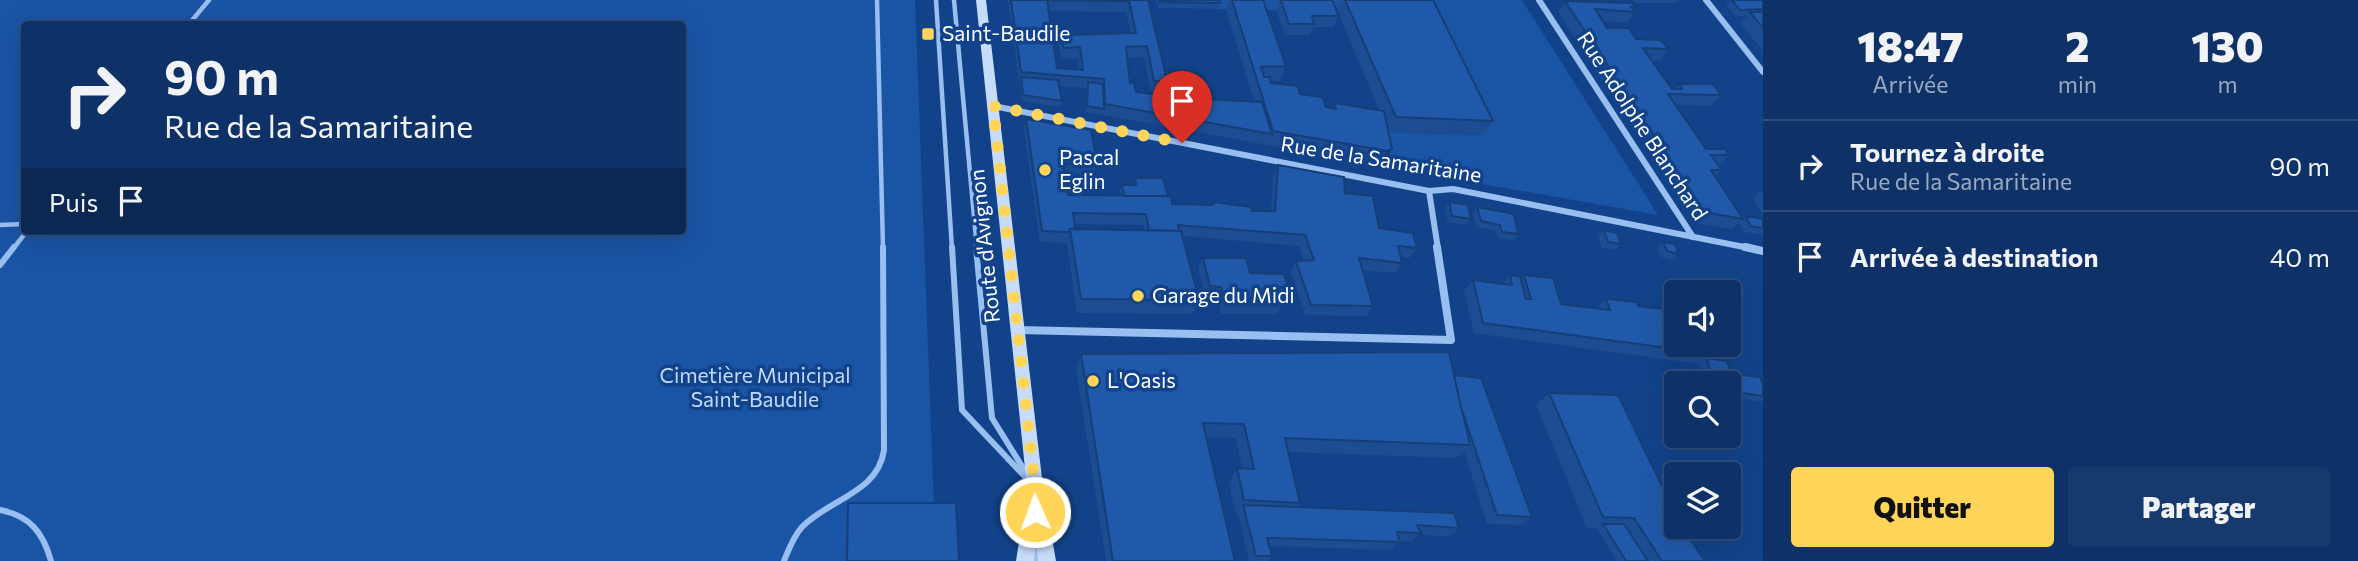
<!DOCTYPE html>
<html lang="fr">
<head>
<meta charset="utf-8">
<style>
	:root { --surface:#0e3268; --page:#173a6e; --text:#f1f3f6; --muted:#9baac0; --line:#2e4d7c; --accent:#ffd559 }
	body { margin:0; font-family:Commissioner,sans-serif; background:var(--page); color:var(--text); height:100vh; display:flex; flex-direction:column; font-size:26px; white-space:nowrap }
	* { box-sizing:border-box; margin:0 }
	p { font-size:23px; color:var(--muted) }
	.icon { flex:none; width:38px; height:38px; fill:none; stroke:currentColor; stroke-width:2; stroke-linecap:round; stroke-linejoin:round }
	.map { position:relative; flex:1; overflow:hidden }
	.details { display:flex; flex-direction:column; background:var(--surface); width:595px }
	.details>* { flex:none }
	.hud { position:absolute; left:21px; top:21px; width:665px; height:214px; border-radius:7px; box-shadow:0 7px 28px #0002,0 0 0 2px var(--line); background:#0e3268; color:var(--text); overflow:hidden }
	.tools { position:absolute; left:1664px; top:280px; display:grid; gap:14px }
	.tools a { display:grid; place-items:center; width:77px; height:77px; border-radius:7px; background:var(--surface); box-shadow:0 7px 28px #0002,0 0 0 2px var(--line); font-size:35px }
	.pin { position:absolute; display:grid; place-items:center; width:60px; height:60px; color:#fff; margin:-72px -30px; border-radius:50% 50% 50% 0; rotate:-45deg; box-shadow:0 0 7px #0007 }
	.pin .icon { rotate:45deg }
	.me { position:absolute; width:77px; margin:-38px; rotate:358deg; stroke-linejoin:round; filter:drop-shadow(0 0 5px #0008) }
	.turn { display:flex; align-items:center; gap:24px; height:147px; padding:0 28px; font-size:32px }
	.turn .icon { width:91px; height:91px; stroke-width:2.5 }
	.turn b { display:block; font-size:49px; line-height:60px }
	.then { display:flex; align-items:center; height:66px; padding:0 28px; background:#0003; gap:14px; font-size:26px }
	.eta { display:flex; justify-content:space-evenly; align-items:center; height:119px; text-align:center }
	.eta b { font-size:42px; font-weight:800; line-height:49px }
	.button { display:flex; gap:14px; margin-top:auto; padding:14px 28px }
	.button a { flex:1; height:80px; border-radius:7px; background:var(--accent); color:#111; font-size:28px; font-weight:800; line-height:80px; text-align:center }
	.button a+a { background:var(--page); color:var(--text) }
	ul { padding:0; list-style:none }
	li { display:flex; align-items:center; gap:21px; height:91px; padding:0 28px; border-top:2px solid var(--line) }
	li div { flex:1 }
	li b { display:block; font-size:26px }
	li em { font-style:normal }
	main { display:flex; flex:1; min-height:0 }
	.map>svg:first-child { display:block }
</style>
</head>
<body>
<main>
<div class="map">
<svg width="1763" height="561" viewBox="0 0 1763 561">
	<rect width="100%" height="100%" fill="#12438a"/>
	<g fill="#1a54a4" fill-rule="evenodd">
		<path d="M 0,0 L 915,0 L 936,561 L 0,561 ZM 24,24 L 682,24 L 682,231 L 24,231 Z"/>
		<polygon points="1216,0 1522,0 1658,215 1386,167 1388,132 1483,135 1424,13 1218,9"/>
	</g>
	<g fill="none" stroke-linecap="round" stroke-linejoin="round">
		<g stroke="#99bef0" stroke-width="4.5">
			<polyline points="877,0 883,249"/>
			<polyline points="936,0 952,249"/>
			<polyline points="954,0 977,249"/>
			<polyline points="189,24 209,0"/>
			<polyline points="0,225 24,224"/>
			<polyline points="13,249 27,231"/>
		</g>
		<g stroke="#99bef0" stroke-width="6">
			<polyline points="952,247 962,410 1029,481"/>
			<polyline points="976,247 992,418 1028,476"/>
			<polyline points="0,265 14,247"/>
			<path d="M 0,510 C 30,516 43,532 51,561"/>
			<polyline points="1035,547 1035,561"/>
			<path d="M 784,561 C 789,549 793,537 802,527 C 829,499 878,493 884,450 L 883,247"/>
		</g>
		<g stroke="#99bef0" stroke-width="6">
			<polyline points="1539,0 1693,237"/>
			<polyline points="1706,0 1763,72"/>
			<polyline points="993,106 1429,191 1453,189 1754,249"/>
			<polyline points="1429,191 1438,249"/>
		</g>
		<g stroke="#99bef0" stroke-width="8">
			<polyline points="1745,247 1763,251"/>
			<polyline points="1018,330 1451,340 1437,247"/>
		</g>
		<polygon fill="#c7dcfb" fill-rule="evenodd" points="976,0 986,0 1043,487 1056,561 1038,561 1036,544 1034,561 1016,561 1025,503 1028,497"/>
	</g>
	<g fill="#1c4d92" fill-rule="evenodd">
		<path d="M 1008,0 L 1148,0 L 1166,76 L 1204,99 L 1254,101 L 1226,10 L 1229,0 L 1263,0 L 1286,66 L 1280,81 L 1271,81 L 1271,83 L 1300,94 L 1326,107 L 1332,108 L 1334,103 L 1379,110 L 1337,10 L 1341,0 L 1433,0 L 1493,121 L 1484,135 L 1388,132 L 1392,149 L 1383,164 L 1378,165 L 1086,112 L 1086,88 L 1059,86 L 1062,101 L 1060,107 L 1022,101 ZM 1048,11 L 1126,12 L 1131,34 L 1061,35 L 1059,46 L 1061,59 L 1078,58 L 1079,70 L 1057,68 ZM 1144,57 L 1151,92 L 1159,92 L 1159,94 L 1136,92 L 1130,83 L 1127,58 Z"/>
		<polygon points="1156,0 1220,0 1220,3 1218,9 1158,8"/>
		<polygon points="1280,0 1332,0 1339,16 1334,27 1313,27 1309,35 1285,35 1276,10"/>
		<polygon points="1633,0 1679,0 1676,3 1635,3"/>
		<polygon points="1730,0 1763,0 1763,51 1740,23 1747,16 1735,16 1726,5"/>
		<polygon points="1565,1 1636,7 1633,10 1635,12 1627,23 1603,21 1607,28 1636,39 1668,49 1660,60 1651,60 1672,89 1674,89 1679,84 1721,95 1711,106 1676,105 1706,149 1729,155 1719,166 1722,170 1715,177 1743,219 1732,229 1694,223 1558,12"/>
		<path d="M 1026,119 L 1097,163 L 1094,174 L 1065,175 L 1068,195 L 1121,196 L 1120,191 L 1122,185 L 1133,185 L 1135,178 L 1168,196 L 1172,204 L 1212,205 L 1213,202 L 1252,211 L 1271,211 L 1273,176 L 1278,165 L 1345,193 L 1379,228 L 1417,248 L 1409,258 L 1401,257 L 1402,263 L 1395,273 L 1362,270 L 1373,306 L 1366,316 L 1305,315 L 1291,272 L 1296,261 L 1304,261 L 1299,246 L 1183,236 L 1199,300 L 1193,314 L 1077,313 L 1067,243 L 1040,242 L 1024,130 ZM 1074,224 L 1143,225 L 1144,230 L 1075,229 Z"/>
		<polygon points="1759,192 1763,192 1763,215 1753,198"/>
		<polygon points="1449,202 1471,219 1467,225 1448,222 1445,208"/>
		<polygon points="1477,207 1518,234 1514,240 1498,238 1496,231 1476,227 1473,213"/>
		<polygon points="1746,216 1763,219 1763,235 1744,232 1739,222"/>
		<polygon points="1604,230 1621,244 1616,250 1602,248 1598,236"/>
		<polygon points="1663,242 1678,254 1672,260 1661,257 1657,248"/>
		<polygon points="1203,258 1250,273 1288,287 1282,298 1281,298 1282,304 1277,314 1221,314 1217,298 1205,297 1198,268"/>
		<polygon points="1510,275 1521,279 1524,275 1561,304 1597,308 1606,299 1638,306 1733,357 1727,361 1733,374 1763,385 1763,400 1761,402 1729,397 1729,383 1707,383 1699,364 1474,333 1464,291 1473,280 1502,284"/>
		<polygon points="1081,354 1454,375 1532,517 1521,525 1487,524 1464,451 1456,458 1288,452 1300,503 1297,507 1459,528 1450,537 1419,534 1412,541 1399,541 1391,550 1269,546 1272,556 1268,561 1249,561 1238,514 1235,513 1229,482 1237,468 1242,468 1236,438 1206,437 1235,561 1106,561 1076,368"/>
		<polygon points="1549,393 1676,527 1705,561 1617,561 1597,528 1587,528 1536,405"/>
	</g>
	<polygon fill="#163e77" points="1392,149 1383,164 1378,165 1387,151"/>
	<g fill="#2059aa" stroke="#163e77" stroke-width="2" fill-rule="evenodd">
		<path d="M 1011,0 L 1148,0 L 1166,76 L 1200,76 L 1204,99 L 1262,102 L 1272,134 L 1105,104 L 1104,79 L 1021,72 ZM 1047,0 L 1129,1 L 1136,33 L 1061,35 L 1063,48 L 1080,47 L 1083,70 L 1057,68 ZM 1147,46 L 1154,81 L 1162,81 L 1164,95 L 1136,92 L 1134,83 L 1130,83 L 1126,47 Z"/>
		<polygon points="1159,0 1220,0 1220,3 1160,2"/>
		<polygon points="1232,0 1263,0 1286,66 1261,67 1264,77 1270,77 1271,83 1298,86 1300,94 1322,97 1326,107 1336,109 1334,103 1384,111 1392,149 1387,151 1273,131"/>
		<polygon points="1281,0 1332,0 1339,16 1312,16 1314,24 1289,24"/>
		<polygon points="1345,0 1433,0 1493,121 1396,117"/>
		<polygon points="1732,0 1763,0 1763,9 1740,10"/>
		<polygon points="1565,1 1632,3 1636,7 1631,7 1635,12 1595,9 1607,28 1629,28 1636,39 1661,40 1668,49 1643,48 1672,89 1682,89 1679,84 1713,84 1721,95 1668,94 1706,149 1725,149 1729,155 1711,155 1722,170 1711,170 1743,219 1705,212"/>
		<polygon points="1750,12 1763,12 1763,28"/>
		<polygon points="1021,77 1058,80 1062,101 1023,95"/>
		<polygon points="1088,82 1103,84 1104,109 1087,106"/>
		<polygon points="1026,119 1091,130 1097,163 1063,164 1068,195 1171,196 1172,204 1213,205 1213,202 1251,207 1252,211 1275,211 1278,165 1344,177 1345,193 1373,196 1379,228 1413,233 1417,248 1398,246 1402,263 1359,258 1373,306 1311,305 1296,261 1314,260 1305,235 1178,225 1179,231 1149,230 1146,214 1073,213 1075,229 1070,229 1069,232 1042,231"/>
		<polygon points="1135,178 1163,178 1168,196 1124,196 1122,185 1136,185"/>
		<polygon points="1449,202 1468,205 1471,219 1452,216"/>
		<polygon points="1477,207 1514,214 1518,234 1502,232 1500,225 1481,221"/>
		<polygon points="1746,216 1763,219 1763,228 1750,226"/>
		<polygon points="1070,229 1181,231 1199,300 1081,299"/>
		<polygon points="1604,230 1617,233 1621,244 1608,242"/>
		<polygon points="1663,242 1675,244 1678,254 1667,251"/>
		<polygon points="1203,258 1246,258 1250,273 1284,274 1288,287 1278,287 1282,304 1226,304 1221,287 1210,286"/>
		<polygon points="1510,275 1520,276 1526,299 1531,299 1524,275 1553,278 1561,304 1610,310 1606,299 1637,302 1638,306 1676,310 1676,345 1727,345 1733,357 1483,323 1473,280 1512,285"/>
		<polygon points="1449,352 1470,445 1285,438 1300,503 1244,500 1237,468 1254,469 1244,424 1203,423 1235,561 1113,561 1081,354"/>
		<polygon points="1706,358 1727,361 1733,374 1760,377 1763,385 1763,396 1729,391 1729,383 1715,383"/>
		<polygon points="1454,375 1481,378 1532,517 1497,515 1461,407"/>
		<polygon points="1549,393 1618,395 1676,515 1676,527 1682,527 1705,561 1662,561 1634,518 1603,517"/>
		<polygon points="848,503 956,503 959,561 847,561"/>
		<polygon points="1243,505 1454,513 1459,528 1417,525 1421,533 1397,532 1400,542 1267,538 1272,556 1256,556"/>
		<polygon points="1603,524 1624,524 1648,561 1626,561"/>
	</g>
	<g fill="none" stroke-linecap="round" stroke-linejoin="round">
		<polyline stroke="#ffd559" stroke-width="12" stroke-dasharray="0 21.6" points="1035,512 1035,488 993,106 1182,143"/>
	</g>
	<g fill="#ffd559" stroke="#12438a" stroke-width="2.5">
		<rect x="921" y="27" width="14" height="14" rx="3.5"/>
		<circle cx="1045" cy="170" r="7"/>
		<circle cx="1138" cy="296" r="7"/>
		<circle cx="1093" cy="381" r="7"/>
	</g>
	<g text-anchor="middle" stroke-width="7" stroke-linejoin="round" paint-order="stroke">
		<g font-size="21" fill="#fff" stroke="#12438a" text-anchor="start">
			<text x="942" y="41">Saint-Baudile</text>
			<text x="1059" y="165">Pascal<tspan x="1059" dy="24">Eglin</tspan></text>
			<text x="1152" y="303">Garage du Midi</text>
			<text x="1107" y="388">L'Oasis</text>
		</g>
		<g font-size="21" fill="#fff" stroke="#12438a">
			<text transform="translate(1642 126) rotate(57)" y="7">Rue Adolphe Blanchard</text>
			<text transform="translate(1381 160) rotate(9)" y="7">Rue de la Samaritaine</text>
			<text transform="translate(985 246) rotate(-96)" y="7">Route d'Avignon</text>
		</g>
		<g font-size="21" fill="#c0d9fc" stroke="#12438a">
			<text x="755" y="383">Cimetière Municipal<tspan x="755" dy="24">Saint-Baudile</tspan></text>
		</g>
	</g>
</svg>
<div class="tools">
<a><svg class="icon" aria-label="sound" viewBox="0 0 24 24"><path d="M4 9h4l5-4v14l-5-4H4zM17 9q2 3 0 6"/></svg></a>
<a><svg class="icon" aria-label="search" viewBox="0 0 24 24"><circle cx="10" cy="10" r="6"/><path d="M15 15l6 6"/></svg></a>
<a><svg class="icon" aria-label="layers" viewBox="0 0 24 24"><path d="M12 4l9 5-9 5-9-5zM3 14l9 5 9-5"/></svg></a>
</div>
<div class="pin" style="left:1182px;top:143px;background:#d93025"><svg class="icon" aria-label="arrive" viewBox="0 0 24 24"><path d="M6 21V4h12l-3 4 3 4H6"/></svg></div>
<svg class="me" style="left:1035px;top:512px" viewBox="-20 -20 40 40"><circle r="17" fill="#ffd559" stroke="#fff" stroke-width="3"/><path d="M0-11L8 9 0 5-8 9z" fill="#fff"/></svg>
<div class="hud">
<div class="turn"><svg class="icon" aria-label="right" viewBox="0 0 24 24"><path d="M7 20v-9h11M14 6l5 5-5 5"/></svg><div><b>90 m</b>Rue de la Samaritaine</div></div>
<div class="then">Puis<svg class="icon" aria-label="arrive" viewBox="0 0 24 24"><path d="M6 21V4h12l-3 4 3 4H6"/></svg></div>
</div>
</div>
<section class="details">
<div class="eta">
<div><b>18:47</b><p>Arrivée</p></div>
<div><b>2</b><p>min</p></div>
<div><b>130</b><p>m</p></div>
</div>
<ul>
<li><svg class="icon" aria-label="right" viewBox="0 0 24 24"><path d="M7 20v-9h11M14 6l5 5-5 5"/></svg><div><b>Tournez à droite</b><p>Rue de la Samaritaine</p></div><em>90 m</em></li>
<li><svg class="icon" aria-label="arrive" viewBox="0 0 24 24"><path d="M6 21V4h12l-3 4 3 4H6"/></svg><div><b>Arrivée à destination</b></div><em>40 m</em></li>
</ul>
<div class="button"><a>Quitter</a><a>Partager</a></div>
</section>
</main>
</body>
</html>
